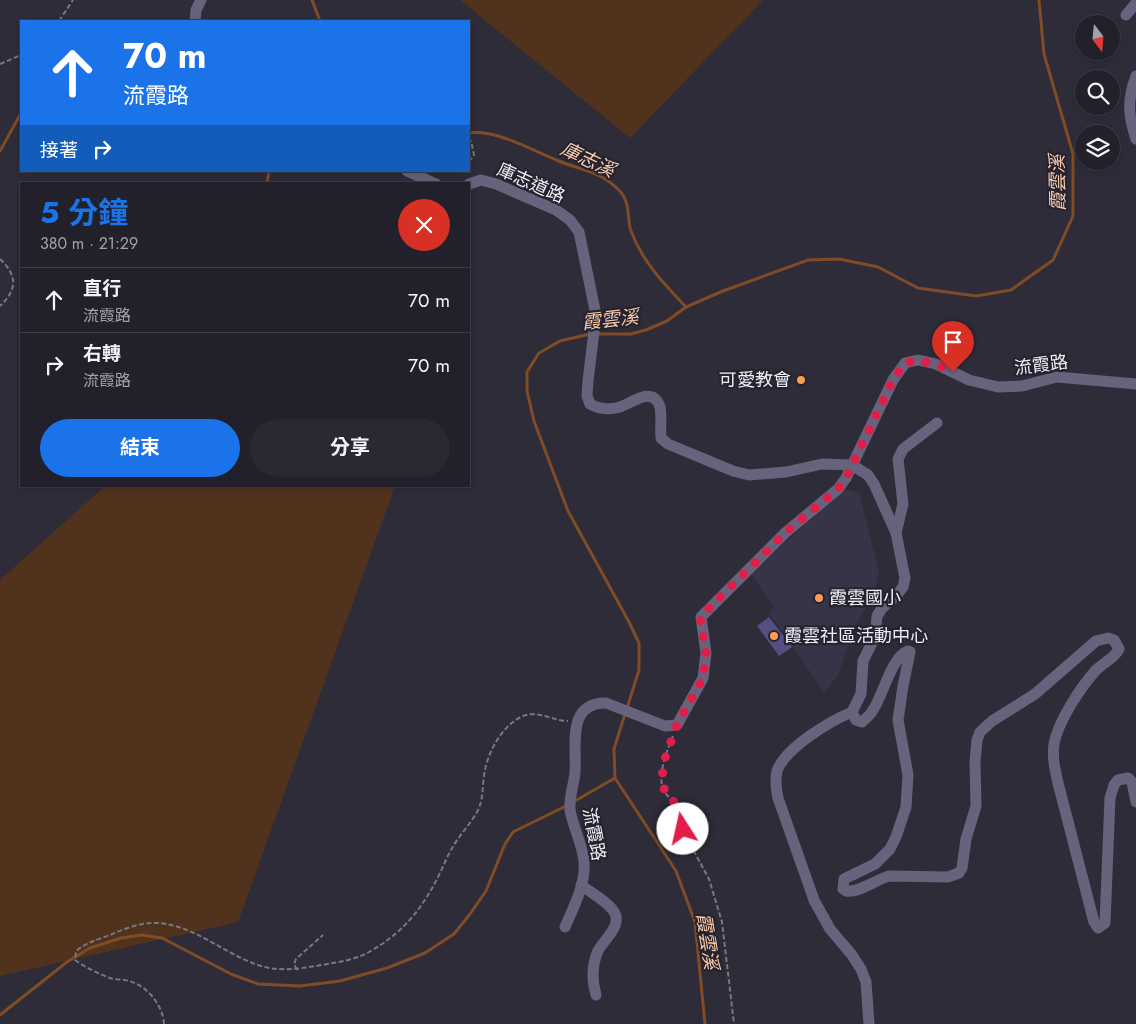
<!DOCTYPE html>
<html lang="zh-TW">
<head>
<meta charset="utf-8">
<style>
	:root { --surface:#22212b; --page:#2a2933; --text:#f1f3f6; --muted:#a2a3a9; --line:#3f3e47; --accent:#1a73e8 }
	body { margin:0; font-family:Jost,"Noto Sans TC",sans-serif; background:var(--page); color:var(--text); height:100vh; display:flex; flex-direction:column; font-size:19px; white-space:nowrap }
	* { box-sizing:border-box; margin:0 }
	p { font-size:16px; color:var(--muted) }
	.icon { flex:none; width:28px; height:28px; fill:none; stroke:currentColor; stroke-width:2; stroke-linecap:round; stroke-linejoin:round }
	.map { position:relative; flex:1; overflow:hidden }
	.side { position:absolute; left:20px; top:182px; width:450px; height:305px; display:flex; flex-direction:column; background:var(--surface); border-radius:0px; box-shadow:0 2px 8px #0003,0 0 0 1px var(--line) }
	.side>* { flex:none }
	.top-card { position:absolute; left:20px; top:20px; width:450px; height:152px; border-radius:0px; box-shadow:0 2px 8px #0003,0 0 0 1px var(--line); background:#1a73e8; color:#fff; overflow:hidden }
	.needle { width:32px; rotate:164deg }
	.fabs { position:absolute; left:1075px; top:15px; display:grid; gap:10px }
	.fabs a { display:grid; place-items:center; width:45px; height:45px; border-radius:50%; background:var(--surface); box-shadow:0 2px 8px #0003,0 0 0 1px var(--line); font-size:25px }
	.pin { position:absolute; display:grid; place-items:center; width:42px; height:42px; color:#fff; margin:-51px -21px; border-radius:50% 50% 50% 0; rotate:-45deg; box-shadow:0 0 5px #0007 }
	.pin .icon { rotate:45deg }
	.me { position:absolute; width:55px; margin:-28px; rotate:350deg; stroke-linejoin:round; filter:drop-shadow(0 0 4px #0008) }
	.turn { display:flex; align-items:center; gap:18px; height:105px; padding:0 20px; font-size:22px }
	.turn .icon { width:65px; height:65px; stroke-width:2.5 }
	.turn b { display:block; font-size:35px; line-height:42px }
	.then { display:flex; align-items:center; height:48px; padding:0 20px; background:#0003; gap:10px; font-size:19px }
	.round { display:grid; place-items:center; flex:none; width:52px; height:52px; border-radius:26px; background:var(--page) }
	.overview { display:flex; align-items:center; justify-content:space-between; height:85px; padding:0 20px }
	h1 { font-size:30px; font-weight:700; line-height:38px; color:var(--accent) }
	.cta { display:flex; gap:10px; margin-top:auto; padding:10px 20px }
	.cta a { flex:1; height:58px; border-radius:30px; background:var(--accent); color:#fff; font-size:20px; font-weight:700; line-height:58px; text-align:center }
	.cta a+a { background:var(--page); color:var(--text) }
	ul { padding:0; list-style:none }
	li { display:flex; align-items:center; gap:15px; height:65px; padding:0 20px; border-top:1px solid var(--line) }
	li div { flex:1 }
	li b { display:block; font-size:19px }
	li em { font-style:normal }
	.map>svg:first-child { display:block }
</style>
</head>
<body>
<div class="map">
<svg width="1136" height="1024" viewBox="0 0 1136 1024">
	<rect width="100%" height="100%" fill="#2e2c39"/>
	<polygon fill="#373447" points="844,489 859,493 879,572 875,589 852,633 838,676 824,692 769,613 774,607 751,574"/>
	<g fill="#51331d">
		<polygon points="460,0 763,0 630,138"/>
		<polygon points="105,486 395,486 238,922 0,976 0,580"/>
	</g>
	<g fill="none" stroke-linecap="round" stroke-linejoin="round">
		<g stroke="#7f4c26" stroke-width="3">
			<polyline points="312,0 320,21"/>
			<polyline points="207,21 246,21"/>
			<path d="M 469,133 C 497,129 533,151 559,161 C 573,167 589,170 602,177 C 610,182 620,189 624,197 C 630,207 627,220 631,231 C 642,261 664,284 686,307"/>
			<polyline points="0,151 21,113"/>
			<polyline points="267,184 269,171"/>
			<polyline points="590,334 560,341 539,353 527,372 527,391 534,421 568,511 629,622 639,643 639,670 627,708"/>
			<polyline points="596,334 631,334 646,330 667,321 686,307 723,291 808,260 839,259 878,267 918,288 976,296 1011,290 1053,260 1073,216 1073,154 1044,54 1039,0"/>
			<polyline points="625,714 614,749 615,778 676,871 695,922 705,1024"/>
			<polyline points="573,802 615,778"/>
			<polyline points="0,1015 67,962 90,948 121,938 142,935 162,938 231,974 258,984 300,986 340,981 387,968 425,953 454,934 470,914 486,891 505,844 513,832 568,805"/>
		</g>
	</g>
	<polygon fill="#584d82" points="769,617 792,647 779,656 757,626"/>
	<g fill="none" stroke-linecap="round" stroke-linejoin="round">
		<g stroke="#787782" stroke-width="2" stroke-dasharray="5 2.5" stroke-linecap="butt">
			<polyline points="59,21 73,0"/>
			<polyline points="0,64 21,55"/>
			<polyline points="469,162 474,155 471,140"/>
			<path d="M 0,259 C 17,275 18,289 0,306"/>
			<path d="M 673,736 C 667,751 659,770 662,786 C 665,796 678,806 685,813 L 684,833 L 709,879 L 722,922 L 734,1024"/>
			<polyline points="297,970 294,964 296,959 323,935"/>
			<path d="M 164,1024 C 163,1006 148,986 129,981 C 123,979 116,980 110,978 C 99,974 85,967 75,960 L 76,951 C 87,942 97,940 110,935 C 122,930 136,924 150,923 C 194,921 227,959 269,968 C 287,971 304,968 322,965 C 338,962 355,960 369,952 C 403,933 422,909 439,875 C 444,865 448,854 454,845 C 461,833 472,822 478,810 C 484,798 482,783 485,770 C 489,749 504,724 523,716 C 538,710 553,721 568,721"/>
		</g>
		<g stroke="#67637c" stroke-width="11">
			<polyline points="1126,15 1136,3"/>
			<polyline points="195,21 196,10 201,0"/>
			<path d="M 1136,76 C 1127,100 1128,115 1136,139"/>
			<polyline points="407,171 436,184"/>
			<path d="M 469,184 L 481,180 L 496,184 L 556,210 L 570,220 L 579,232 L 596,315 L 588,381 L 587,396 L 590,404 C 599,409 610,410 620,407 C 632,403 653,385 660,407 C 662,416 660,428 661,438 L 668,444 L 733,471 L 749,475 L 786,472 L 822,464 L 852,465 L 868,475 L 874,484 L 896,533 L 905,578 L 903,587 L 897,595 L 882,608 L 877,616 L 875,637 L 863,661 L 861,694 L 852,712 L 856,720 L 862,722 C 865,719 869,716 871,713 C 883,698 890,658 908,651 L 910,652 L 903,686 L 898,720 L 908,775 L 906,807 L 896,837 L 890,849 L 875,864 L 844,879 L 843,889 L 846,891 C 859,893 875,880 889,876 L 948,877 L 959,873 L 962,868 L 966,839 L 976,806 L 975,762 L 977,740 L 980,732 L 992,721 L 1035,694 L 1096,641 L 1108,638 L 1114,640 L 1119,649 C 1114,659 1104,662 1096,670 C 1081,687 1058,721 1054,744 C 1052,757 1055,770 1058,783 L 1094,922 L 1098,928 L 1105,923 L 1110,798 L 1114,785 L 1118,780 L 1128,778 L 1132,782 L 1136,802"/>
			<polyline points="896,533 903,504 898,459 903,449 937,423"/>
			<path d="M 852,712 C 830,721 785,748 777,771 C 775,780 776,789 778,798 L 814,900 L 830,929 L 852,955 L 861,969 L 866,982 L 869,1024"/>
			<path d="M 581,885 C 590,892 605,900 612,909 C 626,925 602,940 597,953 C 592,966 592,981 596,995"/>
			<path d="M 565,927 C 574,906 586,884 584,861 C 582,843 573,827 570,810 C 569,796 574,785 575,772 C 577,745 566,703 606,703 L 665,726 L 677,725 L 703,678 L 706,653 L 701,617 L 785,533 L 838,489 L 846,478 L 893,380 L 905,363 L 918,360 L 936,364 L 969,380 L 998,387 L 1022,386 L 1057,377 L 1136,384"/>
		</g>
	</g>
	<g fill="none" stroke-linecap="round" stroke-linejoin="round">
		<path stroke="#e11d48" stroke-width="9" stroke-dasharray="0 16.2" d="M 683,829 L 685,813 L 665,793 L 662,778 L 664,761 L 677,725 L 703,678 L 706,653 L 700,617 L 785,533 L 838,489 L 846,478 L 893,380 L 905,363 C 923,359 937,364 953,372"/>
	</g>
	<g fill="#fd9d54" stroke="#25232f" stroke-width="2">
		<circle cx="801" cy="380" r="5"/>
		<circle cx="819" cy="598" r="5"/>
		<circle cx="774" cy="636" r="5"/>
	</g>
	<g text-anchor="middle" stroke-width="4.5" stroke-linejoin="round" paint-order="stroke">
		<g font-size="18" fill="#eeedf5" stroke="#25232f">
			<text transform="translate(531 183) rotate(24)" y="6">庫志道路</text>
			<text transform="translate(1041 365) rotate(-7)" y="6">流霞路</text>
			<text transform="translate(594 834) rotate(79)" y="6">流霞路</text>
		</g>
		<g font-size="18" fill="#eeedf5" stroke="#25232f" text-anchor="start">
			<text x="791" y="386" text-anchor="end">可愛教會</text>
			<text x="829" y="604">霞雲國小</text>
			<text x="784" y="642">霞雲社區活動中心</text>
		</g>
		<g font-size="19" font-style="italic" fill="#f9c9a9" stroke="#25232f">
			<text transform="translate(588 159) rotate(25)" y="7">庫志溪</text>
			<text transform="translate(1057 183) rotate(-91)" y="7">霞雲溪</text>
			<text transform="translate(610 319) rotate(-6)" y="7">霞雲溪</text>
			<text transform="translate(708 941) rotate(81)" y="7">霞雲溪</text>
		</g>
	</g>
</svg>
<div class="fabs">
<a><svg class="needle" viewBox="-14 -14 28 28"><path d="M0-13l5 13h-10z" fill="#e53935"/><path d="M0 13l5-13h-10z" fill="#a2a3a9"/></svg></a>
<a><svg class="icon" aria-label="search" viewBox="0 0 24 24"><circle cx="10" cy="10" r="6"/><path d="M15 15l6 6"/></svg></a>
<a><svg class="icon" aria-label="layers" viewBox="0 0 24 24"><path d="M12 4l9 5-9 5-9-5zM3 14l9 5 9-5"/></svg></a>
</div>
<div class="pin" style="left:953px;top:372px;background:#d93025"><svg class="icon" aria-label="arrive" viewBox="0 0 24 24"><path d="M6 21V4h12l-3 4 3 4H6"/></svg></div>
<svg class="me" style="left:683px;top:829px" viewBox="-20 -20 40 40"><circle r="19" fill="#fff"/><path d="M0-13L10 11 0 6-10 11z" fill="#e11d48"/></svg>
<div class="top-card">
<div class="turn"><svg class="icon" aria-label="ahead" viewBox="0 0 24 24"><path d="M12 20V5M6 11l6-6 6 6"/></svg><div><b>70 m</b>流霞路</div></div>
<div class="then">接著<svg class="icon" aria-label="right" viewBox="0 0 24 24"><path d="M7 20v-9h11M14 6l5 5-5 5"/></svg></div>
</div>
<section class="side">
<div class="overview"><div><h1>5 分鐘</h1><p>380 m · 21:29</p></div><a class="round" style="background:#d93025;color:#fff"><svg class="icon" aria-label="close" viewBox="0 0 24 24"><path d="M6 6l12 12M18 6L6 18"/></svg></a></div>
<ul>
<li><svg class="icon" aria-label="ahead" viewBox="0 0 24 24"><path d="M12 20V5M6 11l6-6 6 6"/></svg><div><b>直行</b><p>流霞路</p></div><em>70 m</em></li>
<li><svg class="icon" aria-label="right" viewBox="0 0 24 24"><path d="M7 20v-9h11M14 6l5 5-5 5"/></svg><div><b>右轉</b><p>流霞路</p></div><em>70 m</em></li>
</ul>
<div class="cta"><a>結束</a><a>分享</a></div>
</section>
</div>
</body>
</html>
